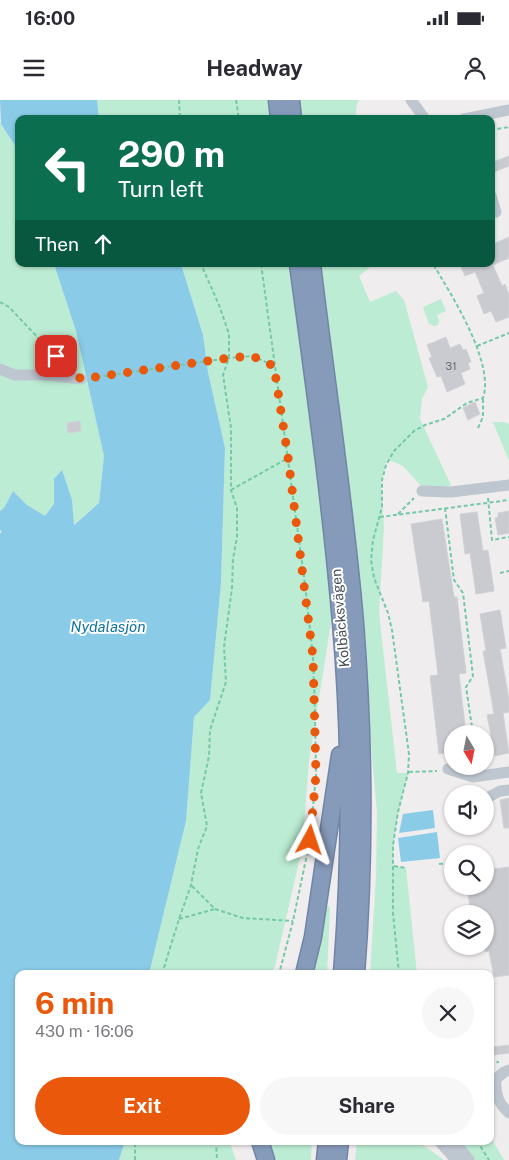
<!DOCTYPE html>
<html lang="en">
<head>
<meta charset="utf-8">
<style>
	:root { --surface:#fff; --page:#f7f7f7; --text:#2b2b33; --muted:#7c7c81; --accent:#ea580c }
	body { margin:0; font-family:"Public Sans",sans-serif; background:var(--page); color:var(--text); height:100vh; display:flex; flex-direction:column; font-size:19px; white-space:nowrap }
	* { box-sizing:border-box; margin:0 }
	p { font-size:16px; color:var(--muted) }
	.icon { flex:none; width:28px; height:28px; fill:none; stroke:currentColor; stroke-width:2; stroke-linecap:round; stroke-linejoin:round }
	.map { position:relative; flex:1; overflow:hidden }
	.drawer { position:absolute; left:15px; top:870px; width:479px; height:175px; display:flex; flex-direction:column; background:var(--surface); border-radius:10px; box-shadow:0 1px 4px #0004 }
	.drawer>* { flex:none }
	.guide { position:absolute; left:15px; top:15px; width:480px; height:152px; border-radius:10px; box-shadow:0 1px 4px #0004; background:#0b6e4f; color:#fff; overflow:hidden }
	.needle { width:32px; rotate:170deg }
	.controls { position:absolute; left:444px; top:625px; display:grid; gap:10px }
	.controls a { display:grid; place-items:center; width:50px; height:50px; border-radius:50%; background:var(--surface); box-shadow:0 1px 4px #0004; font-size:25px }
	.pin { position:absolute; display:grid; place-items:center; width:42px; height:42px; color:#fff; margin:-21px; border-radius:10px; box-shadow:0 2px 8px #0006 }
	.me { position:absolute; width:55px; margin:-28px; rotate:5deg; stroke-linejoin:round; filter:drop-shadow(0 0 4px #0008) }
	.turn { display:flex; align-items:center; gap:18px; height:105px; padding:0 20px; font-size:22px }
	.turn .icon { width:65px; height:65px; stroke-width:2.5 }
	.turn b { display:block; font-size:35px; line-height:42px }
	.then { display:flex; align-items:center; height:48px; padding:0 20px; background:#0003; gap:10px; font-size:19px }
	.round { display:grid; place-items:center; flex:none; width:52px; height:52px; border-radius:26px; background:var(--page) }
	.headline { display:flex; align-items:center; justify-content:space-between; height:85px; padding:0 20px }
	h1 { font-size:30px; font-weight:700; line-height:38px; color:var(--accent) }
	.button { display:flex; gap:10px; margin-top:auto; padding:10px 20px }
	.button a { flex:1; height:58px; border-radius:30px; background:var(--accent); color:#fff; font-size:20px; font-weight:700; line-height:58px; text-align:center }
	.button a+a { background:var(--page); color:var(--text) }
	.status { display:flex; justify-content:space-between; align-items:center; height:35px; padding:0 25px; background:var(--surface); direction:ltr }
	.status svg { height:14px; fill:currentColor }
	header { display:flex; justify-content:space-between; align-items:center; height:65px; padding:0 20px; background:var(--surface); font-size:22px; font-weight:700 }
	.map>svg:first-child { display:block }
</style>
</head>
<body>
<div class="status"><b>16:00</b><svg viewBox="0 0 49 12"><path d="M0 12V9h3v3zM5 12V6h3v6zM10 12V3h3v9zM15 12V0h3v12zM26 1h20v11H26zM47 4h2v5h-2z"/></svg></div>
<header><svg class="icon" aria-label="menu" viewBox="0 0 24 24"><path d="M4 6h16M4 12h16M4 18h16"/></svg>Headway<svg class="icon" aria-label="person" viewBox="0 0 24 24"><circle cx="12" cy="8" r="4"/><path d="M4 21q1-7 8-7t8 7"/></svg></header>
<div class="map">
<svg width="509" height="1060" viewBox="0 0 509 1060">
	<rect width="100%" height="100%" fill="#efeded"/>
	<g fill="#bcecd3">
		<polygon points="97,0 359,0 357,4 355,19 99,19"/>
		<polygon points="0,21 1,24 16,47 19,55 19,164 54,164 76,231 104,356 99,403 73,425 72,400 54,379 54,404 45,417 27,405 13,391 4,408 0,411"/>
		<path d="M 181,164 L 374,164 L 359,176 L 370,202 L 396,191 L 404,200 L 428,287 L 422,299 L 420,319 L 451,385 L 440,389 L 422,387 L 403,366 L 387,359 L 381,384 L 384,427 L 379,513 L 397,673 L 408,673 C 400,703 393,733 393,765 L 406,768 L 417,874 L 370,874 L 376,776 L 377,712 L 355,470 L 339,472 L 309,661 L 302,749 L 275,866 L 271,874 L 149,874 L 186,721 L 194,617 L 210,600 L 221,483 L 225,348 L 208,272 L 203,235 Z"/>
		<polygon points="441,199 446,211 437,215 439,221 438,225 434,226 429,224 423,207"/>
		<polygon points="493,322 503,322 509,324 509,361"/>
		<polygon points="324,805 330,807 327,874 311,874"/>
		<polygon points="490,1036 504,1060 469,1060 454,1041 490,1041"/>
		<polygon points="125,1041 229,1041 236,1060 119,1060"/>
		<polygon points="268,1041 312,1041 311,1060 273,1060"/>
		<polygon points="357,1041 417,1041 444,1060 355,1060"/>
	</g>
	<g fill="#8acbe8">
		<polygon points="0,0 97,0 99,19 19,19 19,55 16,47 1,24"/>
		<polygon points="54,164 181,164 203,235 208,272 225,348 221,483 210,600 194,617 186,721 149,874 19,874 19,1041 125,1041 119,1060 0,1060 0,433 2,432 0,430 0,411 4,408 13,391 27,405 45,416 54,404 54,379 62,370 72,400 74,425 99,403 104,356 76,231"/>
		<polygon points="433,710 435,728 399,733 403,714"/>
		<polygon points="437,732 440,758 401,762 398,738"/>
	</g>
	<g fill="#cacbd1" stroke="#d1d2d8">
		<polygon points="509,56 509,66 491,73 491,63"/>
		<polygon points="509,137 509,158 493,165 502,186 505,184 509,195 509,217 496,222 491,211 484,214 477,196 484,193 475,172 465,176 460,164 491,164 491,145"/>
		<polygon points="446,237 450,248 460,244 463,250 466,249 471,262 468,263 470,269 461,273 465,284 447,292 441,276 437,277 429,258 432,257 427,245"/>
		<polygon points="475,302 480,314 468,320 463,308"/>
		<polygon points="80,321 81,331 68,333 67,323"/>
		<polygon points="509,411 509,433 498,435 495,418 498,417 498,413"/>
		<polygon points="477,412 483,451 488,450 494,491 476,494 470,453 465,454 460,414"/>
		<polygon points="442,419 454,497 457,497 466,573 459,574 466,634 452,634 452,652 439,654 430,576 438,575 429,501 423,502 411,424"/>
		<polygon points="500,510 506,548 500,549 509,599 509,612 503,613 509,653 495,656 487,615 494,614 483,551 486,551 480,514"/>
		<polygon points="509,698 509,728 504,728 500,700"/>
		<polygon points="509,767 509,875 494,877 489,851 485,852 485,814 471,814 467,786 485,786 485,770"/>
		<polygon points="509,945 509,953 493,955 492,947"/>
	</g>
	<g fill="none" stroke-linecap="round" stroke-linejoin="round">
		<defs>
			<g id="highway">
				<polyline points="277,0 279,19"/>
				<polyline points="291,0 293,19"/>
				<path d="M 298,164 C 314,283 331,403 341,523 C 351,639 351,758 342,874"/>
				<path d="M 312,164 C 326,283 345,403 355,523 C 364,639 365,758 356,874"/>
				<polyline points="304,874 313,837 340,655"/>
				<polyline points="260,1041 266,1060"/>
				<polyline points="325,1060 327,1041"/>
				<polyline points="338,1060 340,1041"/>
			</g>
		</defs>
		<use href="#highway" stroke="#7185a6" stroke-width="19"/>
		<g stroke="#75c9a8" stroke-width="2" stroke-dasharray="4 2.5" stroke-linecap="butt">
			<polyline points="179,0 180,19"/>
			<polyline points="236,0 239,19"/>
			<polyline points="491,30 509,27"/>
			<polyline points="491,140 492,141"/>
			<polyline points="261,164 305,484 313,557 315,612 316,675 310,740 293,821 279,874"/>
			<polyline points="0,202 9,207 44,244 66,265"/>
			<polyline points="477,246 509,233"/>
			<polyline points="91,278 229,258 253,256 274,266"/>
			<polyline points="478,328 483,317 483,298"/>
			<polyline points="231,390 288,358"/>
			<polyline points="488,398 492,440 509,437"/>
			<polyline points="445,408 454,480 463,493 473,576 466,587 473,634"/>
			<polyline points="398,414 414,398"/>
			<polyline points="380,417 509,400"/>
			<polyline points="500,473 509,471"/>
			<polyline points="409,672 437,671"/>
			<polyline points="439,764 451,763"/>
			<polyline points="394,766 406,768"/>
			<polyline points="192,786 215,809 243,818 293,821"/>
			<polyline points="179,819 215,809"/>
			<polyline points="162,874 179,819 191,785 198,749 207,726 201,693 209,656 210,630 226,582 224,547 232,488 233,459 237,437 237,408 231,390 231,328 223,275 229,258 229,234 219,205 201,164"/>
			<path d="M 399,874 L 393,813 L 393,745 L 398,712 L 408,673 L 409,654 L 392,530 L 388,513 L 374,478 L 371,460 L 373,440 L 382,407 L 382,380 L 386,365 L 394,351 L 414,331 L 425,325 L 444,319 L 467,303 L 483,298 C 495,263 451,194 433,164"/>
			<polyline points="490,963 499,962"/>
			<polyline points="216,1041 217,1060"/>
			<polyline points="477,1041 489,1060"/>
			<polyline points="135,1060 135,1041"/>
		</g>
		<g stroke="#bec6cf" stroke-width="11">
			<polyline points="411,0 425,19"/>
			<polyline points="464,19 509,10"/>
			<polyline points="491,96 496,112"/>
			<polyline points="0,269 15,275 47,275 81,279"/>
			<polyline points="422,391 451,392 509,385"/>
			<polyline points="448,669 473,677 509,672"/>
			<polyline points="485,699 500,691 509,690"/>
			<path d="M 509,970 L 504,972 L 496,979 C 495,994 498,1003 509,1013"/>
			<polyline points="439,1041 456,1060"/>
			<polyline points="454,1041 469,1060"/>
		</g>
		<use href="#highway" stroke="#869aba" stroke-width="16"/>
	</g>
	<g fill="none" stroke-linecap="round" stroke-linejoin="round">
		<polyline stroke="#ea580c" stroke-width="9" stroke-dasharray="0 16.2" points="56,256 81,279 229,258 252,256 274,266 288,357 313,557 316,675 310,740"/>
	</g>
	<g text-anchor="middle" stroke-width="4" stroke-linejoin="round" paint-order="stroke">
		<g font-size="11" fill="#676d77">
			<text x="451" y="270">31</text>
		</g>
		<g font-size="14" fill="#464e59" stroke="#fff">
			<text transform="translate(340 518) rotate(-95)" y="5">Kolbäcksvägen</text>
		</g>
		<g font-size="15" font-style="italic" fill="#1175a0" stroke="#fff">
			<text x="108" y="532">Nydalasjön</text>
		</g>
	</g>
</svg>
<div class="controls">
<a><svg class="needle" viewBox="-14 -14 28 28"><path d="M0-13l5 13h-10z" fill="#e53935"/><path d="M0 13l5-13h-10z" fill="#7c7c81"/></svg></a>
<a><svg class="icon" aria-label="sound" viewBox="0 0 24 24"><path d="M4 9h4l5-4v14l-5-4H4zM17 9q2 3 0 6"/></svg></a>
<a><svg class="icon" aria-label="search" viewBox="0 0 24 24"><circle cx="10" cy="10" r="6"/><path d="M15 15l6 6"/></svg></a>
<a><svg class="icon" aria-label="layers" viewBox="0 0 24 24"><path d="M12 4l9 5-9 5-9-5zM3 14l9 5 9-5"/></svg></a>
</div>
<div class="pin" style="left:56px;top:256px;background:#d93025"><svg class="icon" aria-label="arrive" viewBox="0 0 24 24"><path d="M6 21V4h12l-3 4 3 4H6"/></svg></div>
<svg class="me" style="left:310px;top:740px" viewBox="-20 -20 40 40"><path d="M0-17L14 15 0 8-14 15z" fill="#ea580c" stroke="#fff" stroke-width="4"/></svg>
<div class="guide">
<div class="turn"><svg class="icon" aria-label="left" viewBox="0 0 24 24"><path d="M17 20v-9H6M10 6l-5 5 5 5"/></svg><div><b>290 m</b>Turn left</div></div>
<div class="then">Then<svg class="icon" aria-label="ahead" viewBox="0 0 24 24"><path d="M12 20V5M6 11l6-6 6 6"/></svg></div>
</div>
<section class="drawer">
<div class="headline"><div><h1>6 min</h1><p>430 m · 16:06</p></div><a class="round"><svg class="icon" aria-label="close" viewBox="0 0 24 24"><path d="M6 6l12 12M18 6L6 18"/></svg></a></div>
<div class="button"><a>Exit</a><a>Share</a></div>
</section>
</div>
</body>
</html>
